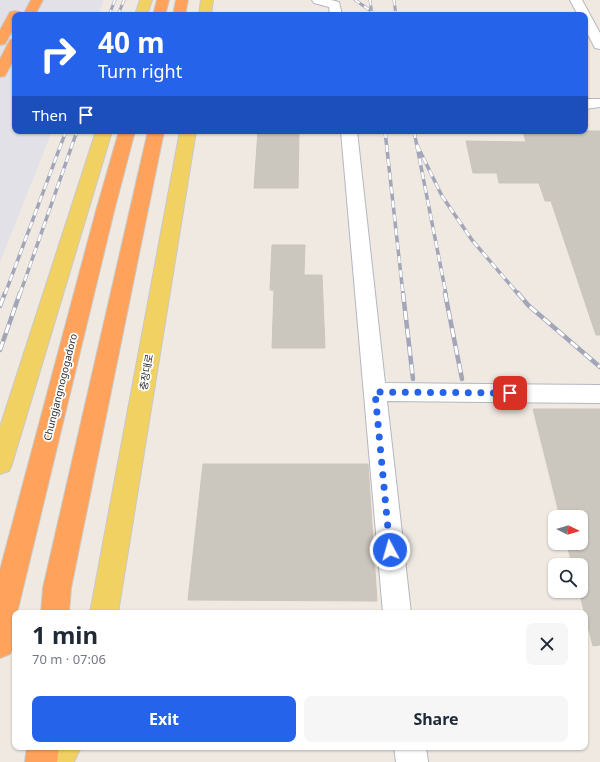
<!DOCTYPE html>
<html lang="en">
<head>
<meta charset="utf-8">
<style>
	:root { --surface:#fff; --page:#f6f6f7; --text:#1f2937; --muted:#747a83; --accent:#2563eb }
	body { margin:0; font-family:"Noto Sans","Noto Sans KR",sans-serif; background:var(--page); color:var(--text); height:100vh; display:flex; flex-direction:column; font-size:15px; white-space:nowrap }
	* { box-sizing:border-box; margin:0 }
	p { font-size:13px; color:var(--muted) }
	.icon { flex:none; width:22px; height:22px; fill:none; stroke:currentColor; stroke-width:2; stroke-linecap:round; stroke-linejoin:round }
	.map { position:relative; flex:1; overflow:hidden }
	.side { position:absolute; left:12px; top:610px; width:576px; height:140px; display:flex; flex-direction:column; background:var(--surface); border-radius:8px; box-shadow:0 1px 3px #0004 }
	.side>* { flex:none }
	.guide { position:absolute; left:12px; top:12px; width:576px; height:122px; border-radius:8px; box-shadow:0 1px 3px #0004; background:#2563eb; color:#fff; overflow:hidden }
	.needle { width:26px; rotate:95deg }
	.tools { position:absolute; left:548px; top:510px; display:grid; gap:8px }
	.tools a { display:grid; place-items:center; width:40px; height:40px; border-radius:8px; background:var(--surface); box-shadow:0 1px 3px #0004; font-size:20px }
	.pin { position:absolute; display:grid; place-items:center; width:34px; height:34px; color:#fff; margin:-17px; border-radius:8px; box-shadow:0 2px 6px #0006 }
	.me { position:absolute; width:44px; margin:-22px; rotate:354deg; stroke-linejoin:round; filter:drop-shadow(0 0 3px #0008) }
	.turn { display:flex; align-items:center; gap:14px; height:84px; padding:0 20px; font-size:18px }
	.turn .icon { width:52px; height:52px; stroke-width:2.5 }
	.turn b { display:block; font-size:28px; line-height:34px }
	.then { display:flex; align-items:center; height:38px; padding:0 20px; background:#0003; gap:8px; font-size:15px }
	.round { display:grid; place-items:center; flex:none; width:42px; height:42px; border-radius:8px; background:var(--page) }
	.head { display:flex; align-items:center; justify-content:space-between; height:68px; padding:0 20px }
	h1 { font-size:24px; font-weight:700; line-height:30px }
	.action { display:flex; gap:8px; margin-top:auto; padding:8px 20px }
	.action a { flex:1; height:46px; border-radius:8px; background:var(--accent); color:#fff; font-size:16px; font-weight:700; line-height:46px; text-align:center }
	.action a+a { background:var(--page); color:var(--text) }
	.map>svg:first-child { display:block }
</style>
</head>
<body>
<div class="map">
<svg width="600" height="762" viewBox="0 0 600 762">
	<rect width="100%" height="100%" fill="#efe9e1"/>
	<polygon fill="#e3e1e8" points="0,0 104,0 98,15 15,15 15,131 52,131 0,262"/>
	<g fill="#cbc7bf" stroke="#cbc5ba">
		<polygon points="258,131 299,131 298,188 254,188"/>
		<polygon points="523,131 600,131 600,335 596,335 551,201 545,201 539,183 499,183 497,173 473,173 466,141 526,142"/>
		<polygon points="272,245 305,245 304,275 322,275 325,348 272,348 274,290 270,290"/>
		<polygon points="533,409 600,409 600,645 593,646 579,591 581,591 581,565 572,565 567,543 581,543 581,517 560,517"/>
		<polygon points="203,464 368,464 377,601 188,600"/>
	</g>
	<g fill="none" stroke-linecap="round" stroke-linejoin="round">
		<defs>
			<g id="minor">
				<polygon points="312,0 331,0 339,2 342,15 330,15 329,7 314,3"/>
				<polygon points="570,0 582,0 600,33 600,49 595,48 585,29 585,15 578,15"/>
				<polygon points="585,99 600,99 600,107 585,109"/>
				<polygon points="341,131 357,131 385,383 600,385 600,403 387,401 411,613 383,613"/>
				<polygon points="394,747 426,747 428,762 396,762"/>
			</g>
			<g id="major">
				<polygon points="140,0 152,0 147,15 135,15"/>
				<polygon points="201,0 213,0 211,15 199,15"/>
				<polygon points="96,131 112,131 12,464 9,471 0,474 0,427"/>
				<polygon points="180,131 196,131 118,613 90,613"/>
				<polygon points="49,747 81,747 74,762 42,762"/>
			</g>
			<g id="highway">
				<polygon points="31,0 43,0 35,15 23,15"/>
				<polygon points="157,0 169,0 165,15 153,15"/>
				<polygon points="176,0 188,0 185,15 173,15"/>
				<polygon points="15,11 20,12 21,15 15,15 15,26 5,44 0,45 0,30 10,12"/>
				<polygon points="15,39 15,57 5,76 0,77 0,59 10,40"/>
				<polygon points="119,131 135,131 114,211 17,613 15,613 14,644 10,654 0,658 0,570 96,211"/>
				<polygon points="148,131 164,131 71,588 69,613 41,613 43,588"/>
				<polygon points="27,747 59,747 57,762 25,762"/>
			</g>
		</defs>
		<use href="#minor" stroke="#b4b7c1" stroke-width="2"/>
		<use href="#major" stroke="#c9c9c9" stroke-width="2"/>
		<use href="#highway" stroke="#c9c9c9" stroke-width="2"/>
		<use href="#minor" fill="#fff" fill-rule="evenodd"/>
		<use href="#major" fill="#f2d163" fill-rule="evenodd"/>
		<use href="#highway" fill="#ffa35c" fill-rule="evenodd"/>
		<defs>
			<g id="rail-far2">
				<polyline points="355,0 371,11"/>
				<polyline points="370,0 372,15"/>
				<polyline points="394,0 396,15"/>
				<polyline points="109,15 115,0"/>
				<polyline points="118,15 124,0"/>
			</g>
			<g id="rail-far1">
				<polyline points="385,131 403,294"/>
				<polyline points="414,131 446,294"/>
				<polyline points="417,145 442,196 472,240 518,294"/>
				<polyline points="5,294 66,131"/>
				<polyline points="20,294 77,131"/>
			</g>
			<g id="rail">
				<polyline points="403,293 413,379"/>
				<polyline points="445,293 462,379"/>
				<polyline points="518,293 528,305 600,367"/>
				<polyline points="0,306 5,293"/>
				<polyline points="0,350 20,293"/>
			</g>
		</defs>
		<use href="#rail-far2" stroke="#a3a6b8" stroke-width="3"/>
		<use href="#rail-far1" stroke="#a3a6b8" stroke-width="3.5"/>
		<use href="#rail" stroke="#a3a6b8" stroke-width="4.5"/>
		<use href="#rail-far2" stroke="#fff" stroke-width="2" stroke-dasharray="5.5" stroke-linecap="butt"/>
		<use href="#rail-far1" stroke="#fff" stroke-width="2.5" stroke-dasharray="7" stroke-linecap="butt"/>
		<use href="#rail" stroke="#fff" stroke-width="3" stroke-dasharray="9" stroke-linecap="butt"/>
	</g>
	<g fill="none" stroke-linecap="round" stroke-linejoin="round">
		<polyline stroke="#2563eb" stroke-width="7" stroke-dasharray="0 12.6" points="390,550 375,392 510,393"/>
	</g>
	<g text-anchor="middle" stroke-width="3.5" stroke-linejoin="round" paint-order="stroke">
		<g font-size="10" fill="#2e2e2e" stroke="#fff">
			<text transform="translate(146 372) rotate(-80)" y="4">충장대로</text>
			<text transform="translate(60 387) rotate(-76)" y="4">Chungjangnogogadoro</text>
		</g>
	</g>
</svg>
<div class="tools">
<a><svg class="needle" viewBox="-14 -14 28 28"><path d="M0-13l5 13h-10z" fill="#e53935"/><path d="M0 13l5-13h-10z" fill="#747a83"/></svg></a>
<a><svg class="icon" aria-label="search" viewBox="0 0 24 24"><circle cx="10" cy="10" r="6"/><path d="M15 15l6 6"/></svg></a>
</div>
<div class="pin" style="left:510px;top:393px;background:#d93025"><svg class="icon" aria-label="arrive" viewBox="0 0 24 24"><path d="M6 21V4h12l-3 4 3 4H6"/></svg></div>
<svg class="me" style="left:390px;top:550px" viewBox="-20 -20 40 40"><circle r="17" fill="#2563eb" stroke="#fff" stroke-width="3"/><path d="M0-11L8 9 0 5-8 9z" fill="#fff"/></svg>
<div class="guide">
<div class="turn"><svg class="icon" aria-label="right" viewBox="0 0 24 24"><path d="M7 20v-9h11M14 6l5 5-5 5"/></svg><div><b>40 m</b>Turn right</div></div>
<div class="then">Then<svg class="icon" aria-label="arrive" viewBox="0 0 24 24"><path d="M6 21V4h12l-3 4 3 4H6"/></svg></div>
</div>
<section class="side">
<div class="head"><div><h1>1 min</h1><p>70 m · 07:06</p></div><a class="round"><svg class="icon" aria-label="close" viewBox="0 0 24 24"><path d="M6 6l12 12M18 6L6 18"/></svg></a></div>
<div class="action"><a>Exit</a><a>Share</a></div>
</section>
</div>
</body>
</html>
